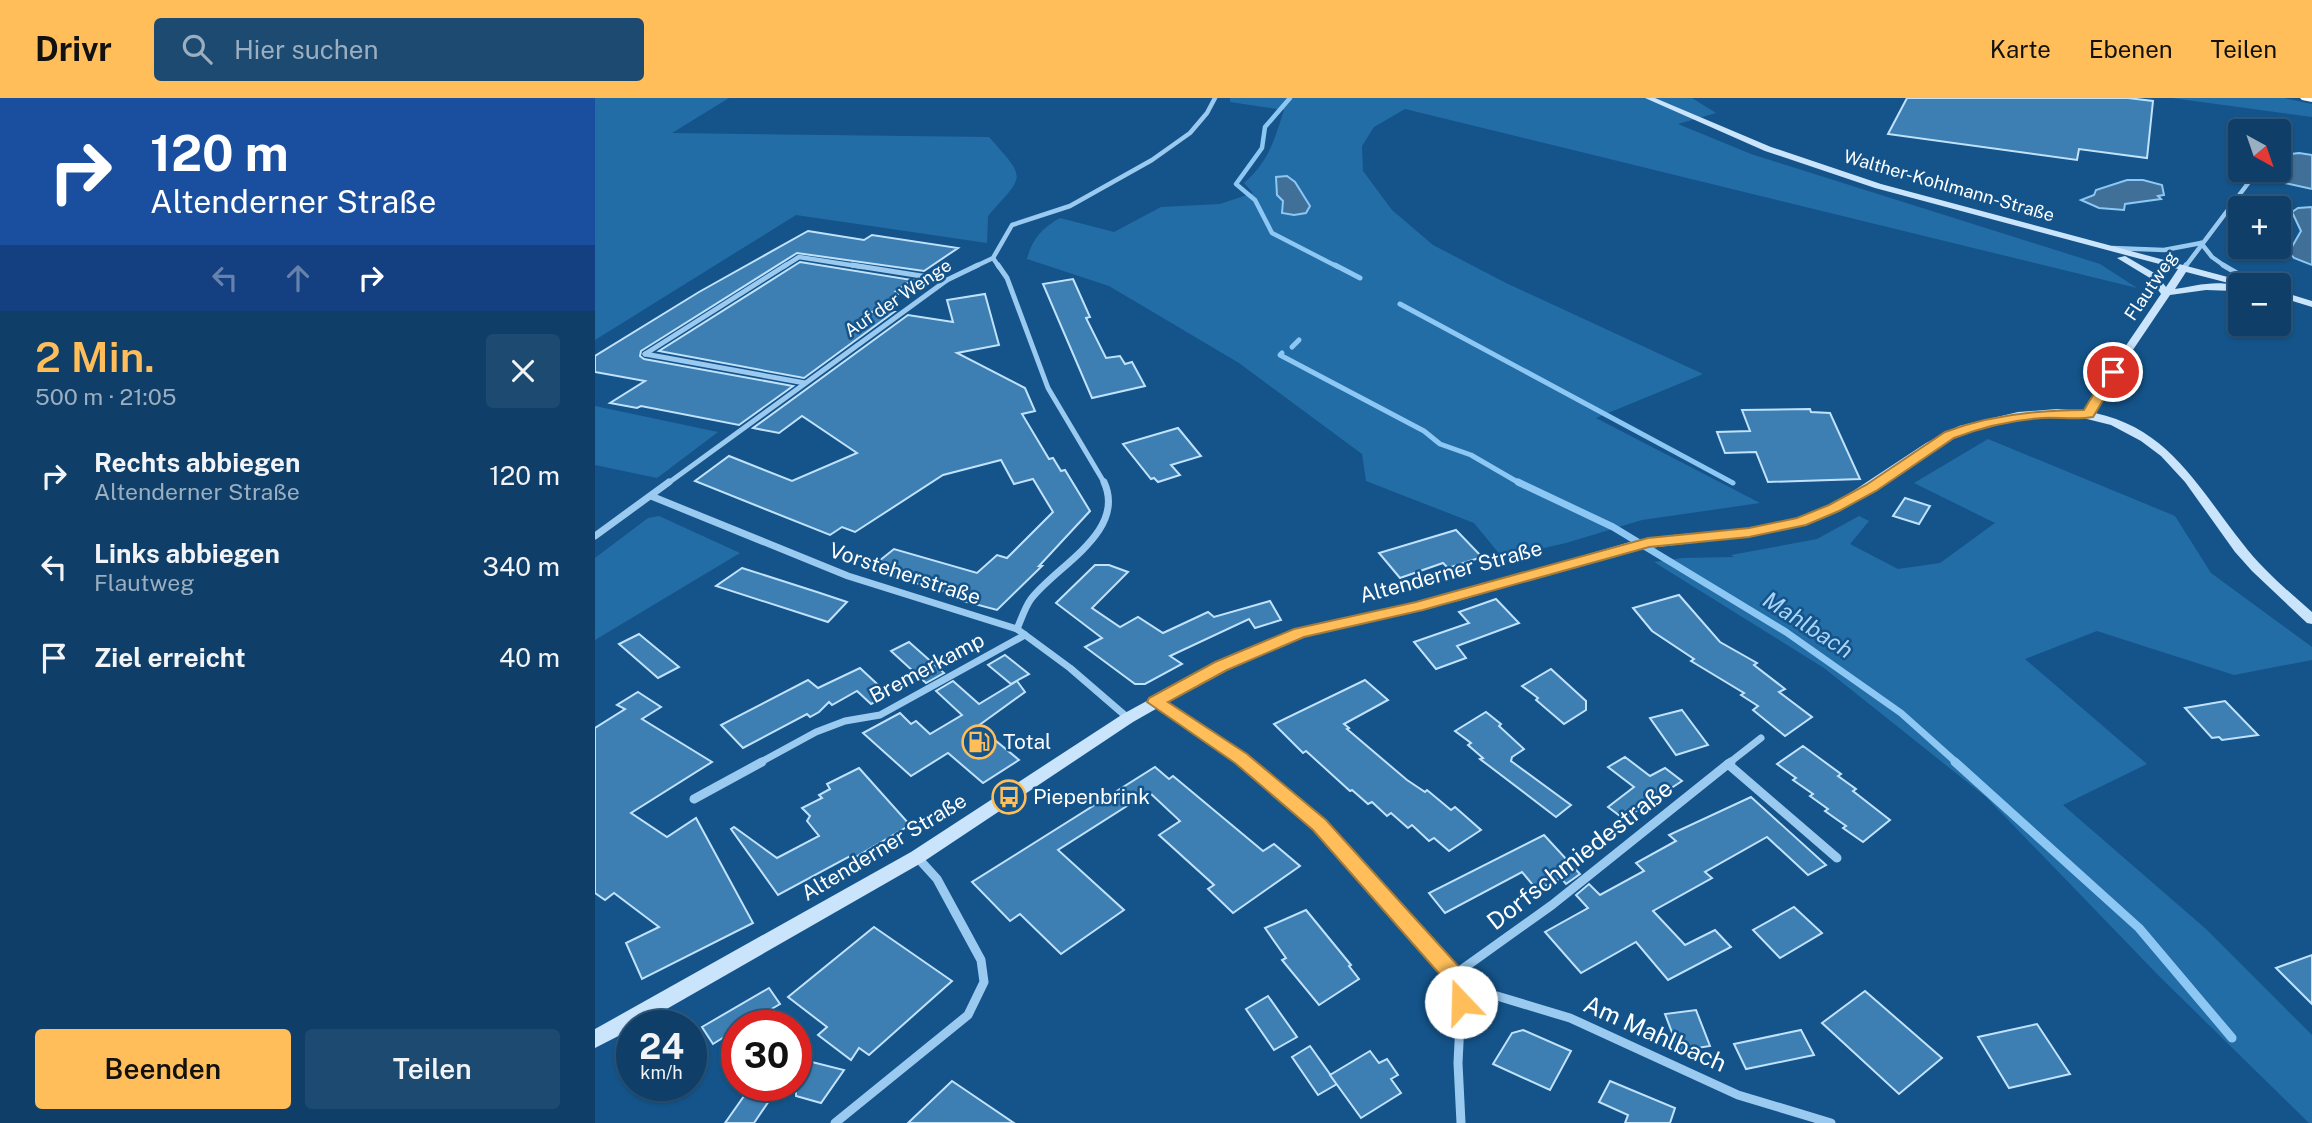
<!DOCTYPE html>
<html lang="de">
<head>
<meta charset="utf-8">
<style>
	:root { --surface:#0f3f68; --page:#1d4a71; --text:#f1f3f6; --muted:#9bafc0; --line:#2f587c; --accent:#ffbe5a }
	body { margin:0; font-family:"Public Sans",sans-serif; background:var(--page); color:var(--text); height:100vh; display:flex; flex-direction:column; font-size:26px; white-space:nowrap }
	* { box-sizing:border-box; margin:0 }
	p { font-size:23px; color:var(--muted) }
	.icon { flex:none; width:38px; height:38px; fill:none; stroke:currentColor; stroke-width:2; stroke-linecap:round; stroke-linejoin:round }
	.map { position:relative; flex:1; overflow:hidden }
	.sheet { display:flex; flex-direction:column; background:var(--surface); width:595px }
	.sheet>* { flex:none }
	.hud { background:#1a4fa0; color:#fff; overflow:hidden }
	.needle { width:46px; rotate:140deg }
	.fabs { position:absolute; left:1633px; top:21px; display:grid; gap:14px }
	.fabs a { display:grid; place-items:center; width:63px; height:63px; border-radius:7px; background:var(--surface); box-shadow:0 2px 5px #0004,0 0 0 2px var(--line); font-size:35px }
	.speed { position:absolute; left:21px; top:912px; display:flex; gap:14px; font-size:35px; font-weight:700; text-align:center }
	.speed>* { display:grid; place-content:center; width:91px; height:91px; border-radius:50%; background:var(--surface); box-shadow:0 2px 5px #0004,0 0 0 2px var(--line); line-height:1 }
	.speed small { font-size:18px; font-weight:400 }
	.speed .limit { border:10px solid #d22; background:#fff; color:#111 }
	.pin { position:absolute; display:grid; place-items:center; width:60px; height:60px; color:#fff; margin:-30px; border:4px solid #fff; border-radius:50%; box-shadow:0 2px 7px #0007 }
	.me { position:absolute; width:77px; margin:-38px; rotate:339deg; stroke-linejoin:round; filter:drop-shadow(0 0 5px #0008) }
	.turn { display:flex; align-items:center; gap:24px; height:147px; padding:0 35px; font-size:32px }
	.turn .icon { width:91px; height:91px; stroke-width:2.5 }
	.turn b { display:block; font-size:49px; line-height:60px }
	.lanes { display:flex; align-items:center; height:66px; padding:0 35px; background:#0003; justify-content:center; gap:35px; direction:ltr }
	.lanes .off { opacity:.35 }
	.round { display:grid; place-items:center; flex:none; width:74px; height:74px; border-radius:7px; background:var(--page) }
	.head { display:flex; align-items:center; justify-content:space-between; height:119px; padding:0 35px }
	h1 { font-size:42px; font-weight:600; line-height:52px; color:var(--accent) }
	.primary-button { display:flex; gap:14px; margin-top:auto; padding:14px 35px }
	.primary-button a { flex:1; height:80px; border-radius:7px; background:var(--accent); color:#111; font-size:28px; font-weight:600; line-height:80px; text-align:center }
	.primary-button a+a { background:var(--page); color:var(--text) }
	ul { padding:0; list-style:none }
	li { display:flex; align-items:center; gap:21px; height:91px; padding:0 35px }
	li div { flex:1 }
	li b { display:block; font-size:26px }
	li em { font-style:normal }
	header { display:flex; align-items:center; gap:42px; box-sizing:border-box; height:98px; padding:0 35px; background:var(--accent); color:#111 }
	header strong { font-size:33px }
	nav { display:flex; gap:38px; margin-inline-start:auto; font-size:24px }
	.search { width:490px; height:63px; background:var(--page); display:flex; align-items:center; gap:18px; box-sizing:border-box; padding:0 24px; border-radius:7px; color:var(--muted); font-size:26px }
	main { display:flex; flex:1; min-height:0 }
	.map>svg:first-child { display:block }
</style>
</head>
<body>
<header>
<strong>Drivr</strong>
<div class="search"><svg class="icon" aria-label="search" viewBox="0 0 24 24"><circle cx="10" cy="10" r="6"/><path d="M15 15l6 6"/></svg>Hier suchen</div>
<nav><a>Karte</a><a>Ebenen</a><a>Teilen</a></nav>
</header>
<main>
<section class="sheet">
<div class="hud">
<div class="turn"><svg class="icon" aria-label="right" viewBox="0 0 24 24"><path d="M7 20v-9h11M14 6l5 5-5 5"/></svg><div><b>120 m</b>Altenderner Straße</div></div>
<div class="lanes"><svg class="icon off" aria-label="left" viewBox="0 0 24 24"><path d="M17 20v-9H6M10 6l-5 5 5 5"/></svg><svg class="icon off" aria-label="ahead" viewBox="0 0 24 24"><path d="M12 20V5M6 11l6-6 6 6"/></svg><svg class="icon" aria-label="right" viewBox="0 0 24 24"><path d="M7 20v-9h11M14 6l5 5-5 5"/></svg></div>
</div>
<div class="head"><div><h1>2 Min.</h1><p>500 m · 21:05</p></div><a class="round"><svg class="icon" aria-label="close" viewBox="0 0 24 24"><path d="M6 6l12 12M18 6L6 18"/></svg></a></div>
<ul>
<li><svg class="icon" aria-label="right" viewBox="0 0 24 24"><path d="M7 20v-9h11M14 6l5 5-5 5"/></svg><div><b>Rechts abbiegen</b><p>Altenderner Straße</p></div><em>120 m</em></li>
<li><svg class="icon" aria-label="left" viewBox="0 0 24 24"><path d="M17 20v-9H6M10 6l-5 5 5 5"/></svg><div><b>Links abbiegen</b><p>Flautweg</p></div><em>340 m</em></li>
<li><svg class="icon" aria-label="arrive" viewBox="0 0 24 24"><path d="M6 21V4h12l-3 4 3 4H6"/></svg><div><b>Ziel erreicht</b></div><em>40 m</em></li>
</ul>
<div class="primary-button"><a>Beenden</a><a>Teilen</a></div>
</section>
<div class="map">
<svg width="1717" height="1025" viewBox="0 0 1717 1025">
	<rect width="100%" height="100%" fill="#14548a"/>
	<g fill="#236da7">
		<path d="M 0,0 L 134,0 L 77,35 L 394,39 C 432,82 430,76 393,118 L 392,145 L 201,117 L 0,242 Z"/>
		<path d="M 635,0 L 1097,0 L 1121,15 L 1083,26 L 1156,56 L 1505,166 L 1542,190 L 810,11 L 779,29 L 767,48 L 768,73 L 797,112 L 838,147 L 911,185 L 1108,276 L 1001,320 L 1165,405 L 1047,422 L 971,445 L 907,459 L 879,425 L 771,383 L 767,356 L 644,265 L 514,188 L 432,161 C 437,141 447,130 465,120 L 519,134 L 566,109 L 625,106 L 658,95 L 649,85 C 674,63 679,43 689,12 L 635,4 Z"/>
		<polygon points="1577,0 1689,0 1717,6 1717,19"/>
		<polygon points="0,308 123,334 62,380 0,367"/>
		<polygon points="1393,341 1580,418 1616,475 1717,549 1717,562 1639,577 1502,533 1430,561 1552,666 1468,707 1611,831 1717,937 1717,1025 1714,1025 1564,878 1391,699 1229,570 1059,464 1088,460 1139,459 1136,457 1222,441 1264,418 1274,423 1255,446 1303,471 1345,465 1400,425 1319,385"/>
		<polygon points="64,418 145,455 0,542 0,460 53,420"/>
	</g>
	<g fill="#406f97" stroke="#8dc7f3" stroke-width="2">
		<polygon points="1704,55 1717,57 1717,91 1685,84 1679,78 1679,72 1684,72 1684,63 1688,57"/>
		<polygon points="692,78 700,84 715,108 711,115 699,117 687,115 688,103 682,97 681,79"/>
		<polygon points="1532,82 1548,82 1567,87 1569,97 1563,98 1566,101 1530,106 1529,112 1504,110 1486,102 1499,97 1501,92"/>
		<polygon points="1717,109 1717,167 1699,160 1694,154 1706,133 1697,114 1703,110"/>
	</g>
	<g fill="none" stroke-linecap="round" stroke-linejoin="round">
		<polyline stroke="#8dc7f3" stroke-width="4.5" points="695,0 670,29 667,50 641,86 660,102 677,135 743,169"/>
		<g stroke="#8dc7f3" stroke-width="5">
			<polyline points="740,167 765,180"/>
			<polyline points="805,206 1138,385"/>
			<polyline points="697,249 704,242"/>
			<polyline points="687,255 685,257 829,333 845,346 876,357 926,386"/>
		</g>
		<polyline stroke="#8dc7f3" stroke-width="7" points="923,384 1018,429 1191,534 1306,615 1362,665"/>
		<polyline stroke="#8dc7f3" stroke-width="9" points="1360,664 1544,830 1637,940"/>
	</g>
	<g fill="#3d7fb3" stroke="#c1e2fb" stroke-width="2">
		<polygon points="1312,0 1533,0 1558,3 1552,60 1484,51 1482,62 1293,36"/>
		<polygon points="213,133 269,142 277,137 363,150 329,173 202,155 46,253 45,258 49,261 198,288 144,327 46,308 42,310 15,305 50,283 0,274 0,258 104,194"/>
		<polygon points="205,164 317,182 301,193 306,194 277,214 299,214 209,280 64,253"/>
		<polygon points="478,181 495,219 491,220 511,260 525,258 530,266 537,264 550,288 497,300 448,186"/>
		<polygon points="390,196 404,247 362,255 430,290 440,313 427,316 454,361 458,360 466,373 470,372 495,413 444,468 447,468 402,512 361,501 365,498 274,471 299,451 382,475 402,457 412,460 458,414 438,381 419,386 406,362 348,377 260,434 247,429 235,437 100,383 134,358 197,383 262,355 207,318 184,335 158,330 313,217 358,224 352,202"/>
		<polygon points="1215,311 1216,314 1235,315 1265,381 1173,384 1161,354 1130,355 1122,334 1155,333 1147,312"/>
		<polygon points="583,330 606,358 576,367 585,377 563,384 559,380 556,381 528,346"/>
		<polygon points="1310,400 1335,408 1324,426 1298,418"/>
		<polygon points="861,432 887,459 853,470 848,465 805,480 784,455"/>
		<polygon points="500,467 514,467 533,474 497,510 525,529 543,519 568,535 613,514 619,519 675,503 686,522 660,530 654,521 575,558 587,566 550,586 540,586 490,549 507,540 461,505"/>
		<polygon points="147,470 222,494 252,504 233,524 121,488"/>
		<polygon points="1084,497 1125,544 1162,565 1159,567 1190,591 1184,594 1217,619 1190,638 1158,612 1163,608 1146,597 1149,595 1096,563 1099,561 1057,533 1038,510"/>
		<polygon points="901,501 924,525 862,548 871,560 841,571 819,544 874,525 864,514"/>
		<polygon points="44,536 84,569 63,580 24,546"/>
		<polygon points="314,544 349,575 331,585 296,553"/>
		<polygon points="410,557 434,576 416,586 393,567"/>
		<polygon points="265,570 294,597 276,606 262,593 237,607 234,604 224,614 215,619 212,616 148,650 126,627 213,582 223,590"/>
		<polygon points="956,571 991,603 991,612 969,626 941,602 943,600 927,588"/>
		<polygon points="770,582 793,602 749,626 754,630 752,631 812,682 830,694 832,692 856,712 860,709 886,732 854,753 839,740 834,743 817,727 813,730 796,715 792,718 777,704 773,706 757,692 755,693 711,653 708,655 679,626"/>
		<polygon points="358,583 384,606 422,583 430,594 383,628 424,662 388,685 353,655 316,678 268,635 305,615 316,626 321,623 335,636 367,617 341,593"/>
		<polygon points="43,594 66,609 47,621 117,664 36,715 72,739 101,720 158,825 47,881 31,845 64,829 19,795 10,802 0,795 0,630 30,611 22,607"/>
		<polygon points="1630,603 1663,637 1627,642 1624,639 1617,640 1590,610"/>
		<polygon points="1087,612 1113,647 1081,657 1055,620"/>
		<polygon points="891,614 906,626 904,628 929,651 917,659 916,663 976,707 961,719 885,661 888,660 873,647 876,645 860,633"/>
		<polygon points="1208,648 1246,676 1243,678 1261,691 1258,693 1295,722 1268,744 1248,730 1251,728 1230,713 1233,711 1215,698 1218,696 1198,682 1201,680 1182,666"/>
		<polygon points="1030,659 1055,678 1070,670 1087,683 1029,721 1013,709 1039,689 1013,669"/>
		<polygon points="560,669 574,681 578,678 668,753 679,746 705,768 638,815 613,791 619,787 564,737 585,723 554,694 463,752 529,812 466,856 425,816 415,823 377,784"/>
		<polygon points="264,670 315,727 259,760 257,757 183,797 136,731 139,729 182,760 224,738 212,723 215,718 207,710 227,700 224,697 235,691 232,686"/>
		<polygon points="1156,699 1231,767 1213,777 1172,739 1110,774 1117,780 1058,813 1090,847 1120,832 1136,849 1073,882 1041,844 986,875 950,834 993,810 981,797 994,786 1005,797 1049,773 1041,765 1081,743 1074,737"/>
		<polygon points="949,737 985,776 971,786 966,780 942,792 927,774 850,815 834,795"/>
		<polygon points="1199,809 1227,835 1185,860 1158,832"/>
		<polygon points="711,812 756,867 754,868 764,881 724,907 687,862 691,860 670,830"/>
		<polygon points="279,829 357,883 274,957 264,950 256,962 223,937 232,929 193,899"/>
		<polygon points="1717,857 1717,906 1681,870"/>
		<polygon points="174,890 185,906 148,928 142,928 142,931 118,946 107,929"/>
		<polygon points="1270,893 1347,960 1304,996 1227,925"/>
		<polygon points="673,898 702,939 679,952 651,911"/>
		<polygon points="1101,912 1115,948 1084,953 1070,916"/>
		<polygon points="1442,926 1475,976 1414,990 1383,939"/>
		<polygon points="928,932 976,953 955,992 898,966 917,935"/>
		<polygon points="1206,932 1219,957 1151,971 1139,946"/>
		<polygon points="715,948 742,986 723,997 697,959"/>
		<polygon points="775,953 784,965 792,961 803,977 796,981 806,995 766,1020 735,977"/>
		<polygon points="201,960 249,972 226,1005 201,998"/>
		<polygon points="357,983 419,1025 313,1025"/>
		<polygon points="1015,983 1080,1010 1075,1025 1030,1025 1033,1017 1004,1004"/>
		<polygon points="149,998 174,1003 159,1025 130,1025"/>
	</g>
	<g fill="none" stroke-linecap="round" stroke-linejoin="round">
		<g stroke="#9bcaf0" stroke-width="4.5">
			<polyline points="1606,145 1617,159 1631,169"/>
			<polyline points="1517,150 1569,152 1606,145"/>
			<polyline points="398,160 404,169"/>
			<polyline points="188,169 204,159 268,169"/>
			<polyline points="379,169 398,160 417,127 475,108 557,62 595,35 612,15 620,0"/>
			<polyline points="1590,169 1654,84"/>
		</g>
		<g stroke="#9bcaf0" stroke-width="5">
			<polyline points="257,167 352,182"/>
			<polyline points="403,167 412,180 453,290 510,386"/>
			<polyline points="1628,167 1662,187"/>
			<polyline points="1589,170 1591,167"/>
			<polyline points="50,256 191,167"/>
			<polyline points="50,256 210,285"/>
			<polyline points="72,386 352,182 383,167"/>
		</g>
		<g stroke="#9bcaf0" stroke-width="7">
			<polyline points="56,398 253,478 422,531 475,570 533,620"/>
			<polyline points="0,438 74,384"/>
			<path d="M 422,531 C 426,522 430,509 436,501 C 461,468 532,434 509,384"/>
			<polyline points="561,604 651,665"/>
			<polyline points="164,665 221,634 250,623 285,617 430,537"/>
			<polyline points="1134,665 1166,640"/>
		</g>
		<g stroke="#9bcaf0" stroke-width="9">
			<polyline points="649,664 724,727 859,877 866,904 863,965 866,1025"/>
			<polyline points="1136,664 1133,666 1242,760"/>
			<polyline points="99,701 167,664"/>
			<polyline points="859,877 957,807 1133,666"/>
			<polyline points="866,904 902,898 975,920 1143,997 1236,1025"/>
			<polyline points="240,1025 373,917 389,884 386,862 342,781 322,759"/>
		</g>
		<g fill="#c9e4fb" fill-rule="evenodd">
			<path d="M 1050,0 L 1060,0 L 1176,49 L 1286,86 L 1655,185 L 1657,187 L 1645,188 L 1591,174 L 1580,191 C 1598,188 1628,180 1644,190 L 1639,193 L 1611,192 L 1575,197 L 1523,274 L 1500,315 C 1575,331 1604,391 1648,446 C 1668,472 1693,493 1717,514 L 1717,526 L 1712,525 L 1657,473 L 1640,454 L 1590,384 L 1566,358 L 1546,343 L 1516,327 L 1480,318 L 1443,319 L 1403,325 L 1358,339 L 1252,408 L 1213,426 L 1165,437 L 1037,452 L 863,503 L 709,538 L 631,571 L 538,624 L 328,764 L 42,928 L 37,928 L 37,931 L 0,950 L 0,931 L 316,754 L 528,616 L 621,565 L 700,531 L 856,496 L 1035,444 L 1078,437 L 1165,429 L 1203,420 L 1243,403 L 1331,345 L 1364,328 L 1423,314 L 1462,311 L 1489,313 L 1513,274 L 1566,196 L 1555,180 L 1522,160 L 1530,158 L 1561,176 L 1571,189 L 1583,171 L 1280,90 L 1170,53 Z"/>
			<polygon points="1684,193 1717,203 1717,209 1684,199"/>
		</g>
		<polygon fill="#fff" fill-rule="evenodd" points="1705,0 1717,0 1717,4 1707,2"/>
	</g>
	<path fill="#ffbe5a" stroke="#a67c3a" stroke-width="2" d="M 1518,270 L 1525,274 L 1498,319 C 1482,322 1464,319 1447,320 C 1417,322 1387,329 1359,340 L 1281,393 L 1244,413 L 1211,427 L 1154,439 L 1054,449 L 828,512 L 709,539 L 632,572 L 573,604 L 652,656 L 731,722 L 866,871 L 877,904 L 874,910 L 866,913 L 858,910 L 849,881 L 718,732 L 640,665 L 552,604 L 554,600 L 620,564 L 699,531 L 821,504 L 1053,440 L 1154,430 L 1202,420 L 1234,407 L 1271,387 L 1350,334 C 1395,317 1441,312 1489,312 L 1512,274 Z"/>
	<defs>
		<symbol id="fuel-ring" viewBox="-11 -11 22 22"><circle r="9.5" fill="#14548a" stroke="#ffbe5a" stroke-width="1.5"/><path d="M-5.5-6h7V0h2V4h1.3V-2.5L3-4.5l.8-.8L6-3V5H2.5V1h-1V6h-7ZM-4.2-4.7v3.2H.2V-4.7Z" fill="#ffbe5a"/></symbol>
		<symbol id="bus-ring" viewBox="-11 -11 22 22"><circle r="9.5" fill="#14548a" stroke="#ffbe5a" stroke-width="1.5"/><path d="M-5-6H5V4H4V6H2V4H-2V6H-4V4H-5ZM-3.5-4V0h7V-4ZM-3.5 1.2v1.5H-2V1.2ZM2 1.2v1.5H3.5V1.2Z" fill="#ffbe5a"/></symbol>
	</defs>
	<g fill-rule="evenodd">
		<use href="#fuel-ring" x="365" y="625" width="38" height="38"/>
		<use href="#bus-ring" x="395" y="680" width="38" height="38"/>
	</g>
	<g text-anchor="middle" stroke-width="5" stroke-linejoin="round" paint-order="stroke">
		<g font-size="18" fill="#fff" stroke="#14548a">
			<text transform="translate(1354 88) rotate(16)" y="6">Walther-Kohlmann-Straße</text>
			<text transform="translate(1556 188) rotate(-56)" y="6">Flautweg</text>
			<text transform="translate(303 200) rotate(-34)" y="6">Auf der Wenge</text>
		</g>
		<g font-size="21" fill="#fff" stroke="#14548a">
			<text transform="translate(856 474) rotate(-15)" y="7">Altenderner Straße</text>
			<text transform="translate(310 476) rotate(18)" y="7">Vorsteherstraße</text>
			<text transform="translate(332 570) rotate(-28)" y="7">Bremerkamp</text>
			<text transform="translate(289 749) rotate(-31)" y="7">Altenderner Straße</text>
		</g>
		<g font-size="21" fill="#fff" stroke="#14548a" text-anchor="start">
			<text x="408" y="651">Total</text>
			<text x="438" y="706">Piepenbrink</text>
		</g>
		<g font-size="23" font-style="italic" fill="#a7d4f7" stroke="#14548a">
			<text transform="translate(1213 527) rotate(33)" y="8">Mahlbach</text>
		</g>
		<g font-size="24" fill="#fff" stroke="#14548a">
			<text transform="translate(985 757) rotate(-38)" y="8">Dorfschmiedestraße</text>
			<text transform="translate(1060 936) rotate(24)" y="8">Am Mahlbach</text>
		</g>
	</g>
</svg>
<div class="fabs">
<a><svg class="needle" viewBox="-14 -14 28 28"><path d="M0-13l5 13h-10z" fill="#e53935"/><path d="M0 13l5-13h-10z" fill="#9bafc0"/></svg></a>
<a>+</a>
<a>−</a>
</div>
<div class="speed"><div>24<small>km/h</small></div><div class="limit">30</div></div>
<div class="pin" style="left:1518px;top:274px;background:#d93025"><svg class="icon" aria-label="arrive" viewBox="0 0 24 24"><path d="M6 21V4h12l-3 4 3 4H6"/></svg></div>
<svg class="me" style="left:866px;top:904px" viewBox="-20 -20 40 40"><circle r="19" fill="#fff"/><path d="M0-13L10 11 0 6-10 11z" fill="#ffbe5a"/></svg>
</div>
</main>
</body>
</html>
